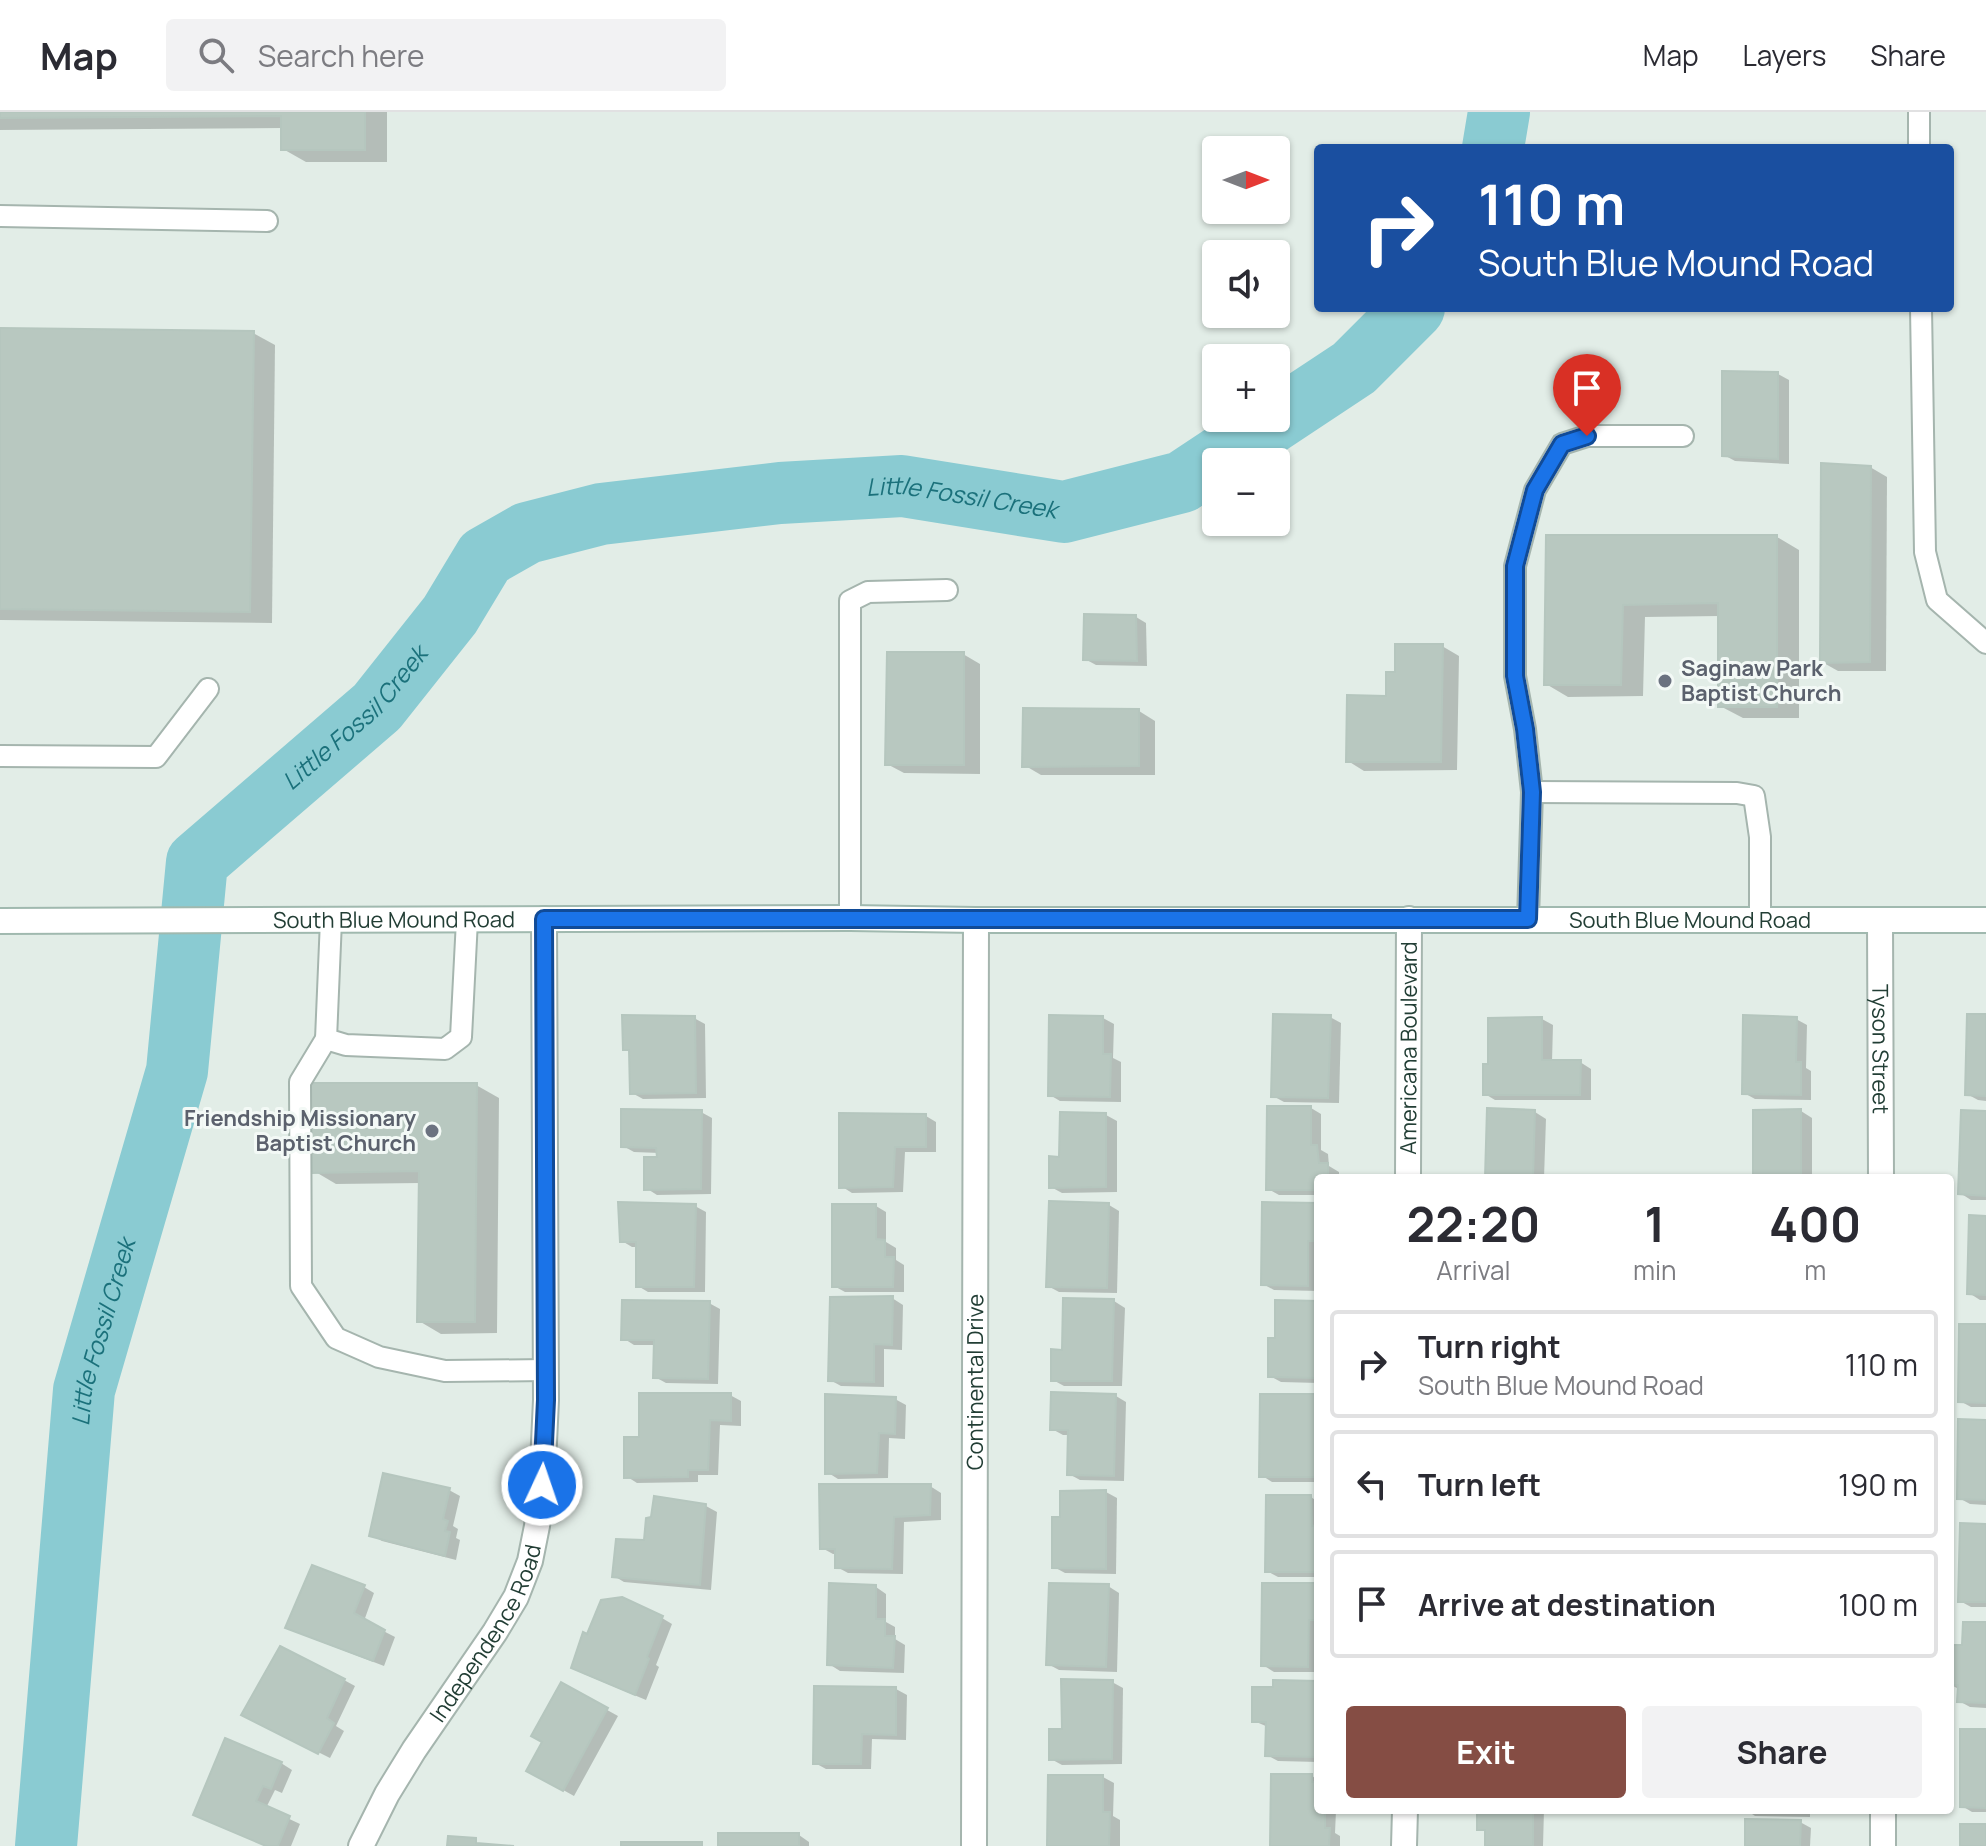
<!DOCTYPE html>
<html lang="en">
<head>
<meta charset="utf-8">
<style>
	:root { --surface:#fff; --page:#f2f2f3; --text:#2b2b33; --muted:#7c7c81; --line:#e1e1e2; --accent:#854d44 }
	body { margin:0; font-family:Manrope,sans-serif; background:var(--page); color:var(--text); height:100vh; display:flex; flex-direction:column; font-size:30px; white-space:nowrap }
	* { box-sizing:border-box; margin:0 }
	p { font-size:26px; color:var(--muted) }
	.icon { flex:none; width:44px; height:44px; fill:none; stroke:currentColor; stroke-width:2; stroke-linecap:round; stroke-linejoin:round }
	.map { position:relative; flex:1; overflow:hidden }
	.side { position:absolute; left:1314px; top:1062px; width:640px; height:640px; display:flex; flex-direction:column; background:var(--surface); border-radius:8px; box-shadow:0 2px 6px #0004 }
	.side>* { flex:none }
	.hud { position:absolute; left:1314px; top:32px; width:640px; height:168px; border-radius:8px; box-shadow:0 2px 6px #0004; background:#1a4fa0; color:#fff; overflow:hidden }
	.needle { width:52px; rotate:90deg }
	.controls { position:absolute; left:1202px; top:24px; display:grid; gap:16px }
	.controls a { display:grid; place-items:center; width:88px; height:88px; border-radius:8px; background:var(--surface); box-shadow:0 2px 6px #0004; font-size:40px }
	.pin { position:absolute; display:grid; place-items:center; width:68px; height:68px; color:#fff; margin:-82px -34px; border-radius:50% 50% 50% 0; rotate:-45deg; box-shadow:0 0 8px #0007 }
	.pin .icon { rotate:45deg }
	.me { position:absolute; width:88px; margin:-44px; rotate:3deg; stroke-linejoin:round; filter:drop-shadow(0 0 6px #0008) }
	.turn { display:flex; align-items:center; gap:28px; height:168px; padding:0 32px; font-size:36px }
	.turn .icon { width:104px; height:104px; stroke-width:2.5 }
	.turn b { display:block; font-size:56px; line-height:68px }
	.eta { display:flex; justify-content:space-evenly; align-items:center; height:136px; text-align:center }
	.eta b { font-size:48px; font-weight:700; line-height:56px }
	.button { display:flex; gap:16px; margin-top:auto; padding:16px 32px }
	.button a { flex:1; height:92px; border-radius:8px; background:var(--accent); color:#fff; font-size:32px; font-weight:700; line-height:92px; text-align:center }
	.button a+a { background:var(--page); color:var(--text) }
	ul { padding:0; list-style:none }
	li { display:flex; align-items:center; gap:24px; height:108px; margin:0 16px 12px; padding:0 16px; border:4px solid var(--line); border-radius:8px }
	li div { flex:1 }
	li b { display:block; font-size:30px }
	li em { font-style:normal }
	header { display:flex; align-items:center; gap:48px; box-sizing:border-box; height:112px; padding:0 40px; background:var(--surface); border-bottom:2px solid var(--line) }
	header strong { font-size:38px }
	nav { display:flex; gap:44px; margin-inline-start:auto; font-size:28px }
	.search { width:560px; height:72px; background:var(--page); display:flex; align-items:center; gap:20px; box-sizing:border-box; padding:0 28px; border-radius:8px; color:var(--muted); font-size:30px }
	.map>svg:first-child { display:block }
</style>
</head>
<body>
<header>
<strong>Map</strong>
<div class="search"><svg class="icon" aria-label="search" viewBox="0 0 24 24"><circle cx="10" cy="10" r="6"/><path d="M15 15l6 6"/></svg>Search here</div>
<nav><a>Map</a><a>Layers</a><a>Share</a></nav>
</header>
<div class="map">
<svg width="1986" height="1734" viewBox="0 0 1986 1734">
	<rect width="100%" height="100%" fill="#e2ede7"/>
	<g fill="#0003">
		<polygon points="0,0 387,0 387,50 306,50 283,37 283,16 0,18"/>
		<polygon points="0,218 253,221 275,233 272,511 0,508"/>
		<polygon points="1778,262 1789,268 1789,352 1735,349 1724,343"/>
		<polygon points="1870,355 1887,365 1886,559 1838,559 1822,550"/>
		<polygon points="1548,425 1777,425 1799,438 1799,606 1743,606 1720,594 1720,504 1645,505 1643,584 1568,585 1546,572"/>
		<polygon points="1136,505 1146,511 1147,554 1096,553 1085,547"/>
		<polygon points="1442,534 1459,544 1457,658 1364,659 1348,649 1388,586 1397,562"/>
		<polygon points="963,542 980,552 980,662 904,661 887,652"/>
		<polygon points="1139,599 1155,609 1155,663 1041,663 1024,653"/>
		<polygon points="1986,904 1986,989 1978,988 1967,982"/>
		<polygon points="1330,905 1341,911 1339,991 1284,990 1273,984"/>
		<polygon points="694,906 705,912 706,986 643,987 632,981 631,940 625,937"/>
		<polygon points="1103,906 1114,912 1113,946 1121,950 1121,990 1060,989 1050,983"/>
		<polygon points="1542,907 1553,913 1552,950 1580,950 1591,957 1591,988 1495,988 1485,982 1490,954"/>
		<polygon points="1796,907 1807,913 1806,956 1811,959 1811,988 1755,987 1744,981"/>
		<polygon points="476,973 499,986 497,1221 441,1222 419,1209 421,1071 336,1072 314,1059"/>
		<polygon points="1311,996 1321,1002 1321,1038 1328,1042 1329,1054 1339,1060 1339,1066 1318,1066 1318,1083 1279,1083 1268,1077"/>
		<polygon points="1801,999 1812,1006 1812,1066 1755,1066"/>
		<polygon points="701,1000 712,1006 711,1082 657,1083 646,1076 659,1041 634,1040 623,1034"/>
		<polygon points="1535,1000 1546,1007 1544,1066 1487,1066"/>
		<polygon points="1986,1001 1986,1088 1971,1088 1960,1081"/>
		<polygon points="1106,1003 1117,1009 1117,1080 1062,1081 1051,1075"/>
		<polygon points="926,1004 936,1010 936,1040 905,1040 903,1080 852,1081 841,1074"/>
		<polygon points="1109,1093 1119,1099 1117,1181 1059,1180 1048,1174"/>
		<polygon points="1318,1093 1318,1179 1274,1178 1263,1172"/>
		<polygon points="695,1094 706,1100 705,1180 648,1180 638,1174 638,1135 632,1135 622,1129"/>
		<polygon points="876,1094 886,1100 886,1130 896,1136 896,1148 904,1153 904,1180 845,1180 834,1174"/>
		<polygon points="1986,1106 1986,1188 1980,1188 1969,1181"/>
		<polygon points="892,1186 903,1193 902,1238 884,1237 884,1275 841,1274 830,1268"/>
		<polygon points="1114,1189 1125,1196 1122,1274 1064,1274 1053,1268 1064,1240"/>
		<polygon points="709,1191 720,1197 718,1272 666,1271 655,1265 655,1233 634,1233 623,1226"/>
		<polygon points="1318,1191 1318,1271 1281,1270 1270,1264 1277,1228"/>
		<polygon points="1986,1214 1986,1295 1971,1295 1960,1289"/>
		<polygon points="730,1283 741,1289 741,1314 720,1313 718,1363 698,1363 698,1370 637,1371 626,1364 641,1327"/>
		<polygon points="1116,1284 1126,1290 1124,1369 1080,1368 1069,1362 1070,1323 1063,1323 1052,1317"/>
		<polygon points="1262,1284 1318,1284 1318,1370 1272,1370 1261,1363"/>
		<polygon points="895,1287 906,1293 905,1327 889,1326 888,1366 838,1367 827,1360"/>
		<polygon points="1986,1310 1986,1393 1970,1392 1959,1386"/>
		<polygon points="930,1374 941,1381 941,1408 904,1410 903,1462 848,1461 837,1455 837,1442 833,1442 822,1436"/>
		<polygon points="449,1378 460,1384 453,1414 458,1417 456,1426 460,1428 456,1448 382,1429 371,1423"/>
		<polygon points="1106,1380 1117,1386 1116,1462 1065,1461 1054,1455"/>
		<polygon points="1311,1385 1318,1390 1318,1465 1278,1465 1267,1459"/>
		<polygon points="706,1394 717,1400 711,1478 624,1470 614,1464 646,1430 652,1407"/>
		<polygon points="1986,1414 1986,1495 1971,1495 1960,1489"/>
		<polygon points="1318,1473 1318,1560 1274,1560 1263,1553"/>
		<polygon points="1108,1474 1119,1481 1117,1560 1059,1558 1048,1552"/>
		<polygon points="364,1475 374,1481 364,1509 395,1525 384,1554 298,1521 288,1515"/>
		<polygon points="876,1475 886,1482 886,1510 895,1515 895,1527 905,1533 904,1561 840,1559 829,1552"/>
		<polygon points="662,1506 672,1512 656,1553 659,1555 646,1588 584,1562"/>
		<polygon points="1986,1512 1986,1596 1970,1595 1959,1589 1960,1578 1950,1572 1950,1535 1964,1534"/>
		<polygon points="344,1568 355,1574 336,1614 344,1619 330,1646 254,1608"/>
		<polygon points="1112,1570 1123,1576 1122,1652 1062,1653 1051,1647"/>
		<polygon points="1318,1571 1318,1650 1278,1649 1267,1643 1268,1615 1254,1609"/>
		<polygon points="562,1573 618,1604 574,1684 529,1659 544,1630"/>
		<polygon points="896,1577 907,1583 906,1628 872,1627 871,1657 826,1657 815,1651"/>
		<polygon points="1986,1619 1986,1700 1972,1700 1962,1694"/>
		<polygon points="281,1651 292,1658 282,1681 275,1678 266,1696 300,1712 291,1734 266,1734 206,1708"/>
		<polygon points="1312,1664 1318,1668 1318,1698 1336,1699 1335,1721 1340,1724 1340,1734 1272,1734"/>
		<polygon points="1103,1665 1114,1671 1113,1704 1120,1708 1120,1734 1049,1734"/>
		<polygon points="1479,1698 1544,1698 1543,1734 1487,1734 1487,1721 1479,1716"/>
		<polygon points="1746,1698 1810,1698 1810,1705 1755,1704"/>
		<polygon points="1800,1710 1811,1716 1810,1734 1747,1734"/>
		<polygon points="799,1723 809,1730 809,1734 720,1734"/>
	</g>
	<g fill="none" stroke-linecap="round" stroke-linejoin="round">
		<g stroke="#8acbd2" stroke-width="62">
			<polyline points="1493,36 1499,0"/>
			<path id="s1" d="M 46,1734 L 84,1278 L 177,959 L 197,750 L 377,595 L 450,503 L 485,445 L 527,421 L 601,402 L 780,381 L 902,374 L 1064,400 L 1182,370 L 1354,256 L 1414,196"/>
		</g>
	</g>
	<g fill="#b8c8c0" stroke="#b5c6be" stroke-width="2">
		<polygon points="0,0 365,0 365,38 281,38 281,4 0,6"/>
		<polygon points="0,216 254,219 250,500 0,497"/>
		<polygon points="1722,259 1778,260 1778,347 1722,344"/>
		<polygon points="1821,351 1871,354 1870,550 1820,551"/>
		<polygon points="1546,423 1777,423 1777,595 1718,595 1718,491 1623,493 1621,573 1544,573"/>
		<polygon points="1084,502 1136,503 1137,549 1083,548"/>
		<polygon points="1395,532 1443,532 1441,650 1346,650 1347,583 1386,584 1386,560 1395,560"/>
		<polygon points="887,540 964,540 964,653 885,653"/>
		<polygon points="1023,596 1139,597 1139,654 1022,655"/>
		<polygon points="1273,902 1331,903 1328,986 1271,985"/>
		<polygon points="1967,902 1986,902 1986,984 1965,983"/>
		<polygon points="622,903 695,904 696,981 630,982 629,938 623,938"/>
		<polygon points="1049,903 1103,904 1103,942 1111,942 1110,985 1048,984"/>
		<polygon points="1743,903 1797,905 1796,950 1801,950 1801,983 1742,982"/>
		<polygon points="1542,905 1542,948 1581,948 1580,983 1483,983 1483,952 1488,952 1488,906"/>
		<polygon points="310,971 477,971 475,1210 417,1210 419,1059 312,1061"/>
		<polygon points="1267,994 1311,994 1311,1033 1317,1033 1319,1051 1328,1051 1328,1066 1318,1066 1318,1078 1266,1078"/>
		<polygon points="1487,996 1535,998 1533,1066 1485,1066"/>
		<polygon points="621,997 702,998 701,1077 644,1078 644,1045 657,1045 656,1036 621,1035"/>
		<polygon points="1801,997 1801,1066 1753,1066 1753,998"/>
		<polygon points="1961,998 1986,999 1986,1084 1958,1082"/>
		<polygon points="1060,1000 1106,1001 1106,1075 1049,1076 1049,1044 1059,1045"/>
		<polygon points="839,1001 926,1002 926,1035 895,1035 893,1075 839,1076"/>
		<polygon points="1049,1089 1109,1091 1107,1176 1046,1175"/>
		<polygon points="618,1090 696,1092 694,1175 636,1175 636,1130 620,1130"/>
		<polygon points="1262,1090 1318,1091 1318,1129 1308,1129 1308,1174 1261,1173"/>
		<polygon points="832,1092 876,1092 876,1127 885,1128 885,1145 894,1145 893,1175 832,1175"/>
		<polygon points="1969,1103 1986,1104 1986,1183 1967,1182"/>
		<polygon points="893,1184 892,1233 874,1232 874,1270 828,1269 830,1185"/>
		<polygon points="1063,1186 1114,1187 1112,1269 1051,1269 1051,1237 1062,1238"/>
		<polygon points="622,1188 710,1189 708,1267 653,1266 654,1228 621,1228"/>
		<polygon points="1275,1188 1318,1189 1318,1266 1268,1265 1268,1226 1275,1226"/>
		<polygon points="1959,1212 1986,1212 1986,1291 1958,1290"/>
		<polygon points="1051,1280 1116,1282 1114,1364 1067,1363 1068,1318 1050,1318"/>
		<polygon points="639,1281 731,1281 731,1309 710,1308 708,1358 688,1358 688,1365 624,1366 624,1325 639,1325"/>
		<polygon points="825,1282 896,1285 895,1322 879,1321 877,1361 825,1362"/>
		<polygon points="1260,1282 1318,1282 1316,1365 1259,1365"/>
		<polygon points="1958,1307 1986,1308 1986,1388 1957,1387"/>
		<polygon points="383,1361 450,1376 443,1407 448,1409 445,1419 450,1420 445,1444 369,1424"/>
		<polygon points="819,1372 931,1372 930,1403 894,1405 892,1457 835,1456 835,1437 820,1437"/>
		<polygon points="1106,1378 1106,1457 1052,1456 1052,1405 1060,1405 1060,1379"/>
		<polygon points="1266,1383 1311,1383 1312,1414 1318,1413 1318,1460 1265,1460"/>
		<polygon points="654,1384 706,1392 700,1473 612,1465 616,1427 644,1428 646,1406 651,1405"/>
		<polygon points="1960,1411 1986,1412 1986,1490 1958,1490"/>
		<polygon points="312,1453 365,1473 354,1501 385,1518 373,1549 285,1516"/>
		<polygon points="829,1471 876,1473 876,1507 885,1507 885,1524 895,1524 893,1556 827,1553"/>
		<polygon points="1049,1471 1109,1472 1106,1555 1046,1553"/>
		<polygon points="1262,1471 1318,1471 1318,1508 1309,1508 1308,1555 1261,1554"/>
		<polygon points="622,1485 663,1504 647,1545 649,1547 635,1583 571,1556 583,1520 587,1522 601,1488"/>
		<polygon points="1963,1510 1986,1510 1986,1591 1957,1590 1958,1573 1950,1573 1950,1533 1962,1533"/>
		<polygon points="280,1534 345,1567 327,1606 334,1611 318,1642 241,1603"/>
		<polygon points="1061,1567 1113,1568 1112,1647 1049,1648 1049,1617 1062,1617"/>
		<polygon points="1273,1568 1318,1569 1318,1645 1265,1644 1266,1610 1252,1610 1252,1575 1273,1575"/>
		<polygon points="561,1570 608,1596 563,1679 526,1659 542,1630 531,1624"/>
		<polygon points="814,1574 896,1575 896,1623 862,1622 861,1652 813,1652"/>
		<polygon points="1960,1617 1986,1617 1986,1696 1960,1695"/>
		<polygon points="225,1626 282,1650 271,1677 263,1674 256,1689 290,1704 278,1734 266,1734 193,1703"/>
		<polygon points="1271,1662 1312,1662 1312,1670 1318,1670 1318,1698 1325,1698 1325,1716 1330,1716 1329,1734 1270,1734"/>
		<polygon points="1048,1663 1103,1663 1103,1700 1110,1700 1109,1734 1047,1734"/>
		<polygon points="1477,1698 1533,1698 1533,1734 1485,1734 1485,1718 1477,1718"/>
		<polygon points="1745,1707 1801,1708 1800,1734 1745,1734"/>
		<rect x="1960" y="1712" width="26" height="22"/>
		<rect x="718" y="1721" width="81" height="13"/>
		<polygon points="448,1724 476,1726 476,1731 514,1734 447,1734"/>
		<rect x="621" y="1730" width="81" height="4"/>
	</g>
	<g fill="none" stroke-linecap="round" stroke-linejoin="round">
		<defs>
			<g id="service">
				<polyline points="1919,0 1919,36"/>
				<polyline points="0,104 267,109"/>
				<polyline points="1921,196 1925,440 1937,488 1986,531"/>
				<polyline points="0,644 156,645 208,577"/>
				<polyline points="1532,680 1737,681 1754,684 1760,725 1760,808"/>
				<polyline points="850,806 850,489 868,480 947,478"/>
				<polyline points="1528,807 1532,680 1525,617 1515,564 1515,454 1535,378 1562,332 1587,324 1683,324"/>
				<polyline points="331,808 326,927 346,933 445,937 461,925 467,808"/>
				<polyline points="326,927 300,970 301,1174 336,1226 379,1245 445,1259 546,1258"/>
			</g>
			<g id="minor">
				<path id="s2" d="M 1880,809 L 1881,1066"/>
				<path id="s3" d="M 1408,1066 L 1409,807"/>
				<polyline points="1883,1698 1883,1734"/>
				<path id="s4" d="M 361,1734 L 387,1682 L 414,1638 L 495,1520 L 516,1485 L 530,1449 L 537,1414 L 542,1373 L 546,1288 L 544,807"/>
				<path id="s5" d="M 974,1734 L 976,808"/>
				<polyline points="1404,1734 1405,1698"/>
			</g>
			<g id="secondary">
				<path id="s6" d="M 0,809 L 850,806 L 976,808 L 1986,808"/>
			</g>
		</defs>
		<use href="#service" stroke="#a5b5ae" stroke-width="24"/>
		<use href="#minor" stroke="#a5b5ae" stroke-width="28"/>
		<use href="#secondary" stroke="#a0b9af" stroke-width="28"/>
		<use href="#service" stroke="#fff" stroke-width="20"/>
		<use href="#minor" stroke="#fff" stroke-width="24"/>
		<use href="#secondary" stroke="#fff" stroke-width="24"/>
	</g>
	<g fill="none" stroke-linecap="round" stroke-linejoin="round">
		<defs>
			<polyline id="route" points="542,1373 546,1288 544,807 1528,807 1532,680 1525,617 1515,564 1515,454 1535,378 1562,332 1587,324"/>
		</defs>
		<use href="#route" stroke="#114b97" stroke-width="20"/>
		<use href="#route" stroke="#1a73e8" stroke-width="14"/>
	</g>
	<g fill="#6b7280" stroke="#f3f9f6" stroke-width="3">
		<circle cx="1665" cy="569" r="8"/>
		<circle cx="432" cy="1019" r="8"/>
	</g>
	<g text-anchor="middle" stroke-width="6" stroke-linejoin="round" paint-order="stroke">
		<g font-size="22" font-weight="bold" fill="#5b616d" stroke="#f3f9f6" text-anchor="start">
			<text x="1681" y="564">Saginaw Park<tspan x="1681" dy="25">Baptist Church</tspan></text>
			<text x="416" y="1014" text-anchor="end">Friendship Missionary<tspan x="416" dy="25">Baptist Church</tspan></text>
		</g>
		<g font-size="22" fill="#223e35" stroke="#f3f9f6">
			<text dy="8" stroke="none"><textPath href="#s6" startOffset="394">South Blue Mound Road</textPath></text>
			<text dy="8" stroke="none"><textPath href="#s6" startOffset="1690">South Blue Mound Road</textPath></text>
			<text dy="8" stroke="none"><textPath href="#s3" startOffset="130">Americana Boulevard</textPath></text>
			<text dy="8" stroke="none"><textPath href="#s2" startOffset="128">Tyson Street</textPath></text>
			<text dy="8" stroke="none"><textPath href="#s5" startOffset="464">Continental Drive</textPath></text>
			<text dy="8" stroke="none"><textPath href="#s4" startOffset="248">Independence Road</textPath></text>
		</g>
		<g font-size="24" font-style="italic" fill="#1b717b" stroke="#f3f9f6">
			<text dy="8" stroke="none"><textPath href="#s1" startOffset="1910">Little Fossil Creek</textPath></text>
			<text dy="8" stroke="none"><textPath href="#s1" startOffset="1214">Little Fossil Creek</textPath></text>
			<text dy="8" stroke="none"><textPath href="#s1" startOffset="518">Little Fossil Creek</textPath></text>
		</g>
	</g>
</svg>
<div class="controls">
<a><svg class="needle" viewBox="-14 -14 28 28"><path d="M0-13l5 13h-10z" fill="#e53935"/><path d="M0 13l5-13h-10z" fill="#7c7c81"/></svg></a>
<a><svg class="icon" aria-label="sound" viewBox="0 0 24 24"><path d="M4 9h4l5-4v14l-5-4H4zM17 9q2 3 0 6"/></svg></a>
<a>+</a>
<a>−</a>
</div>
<div class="pin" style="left:1587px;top:324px;background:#d93025"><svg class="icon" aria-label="arrive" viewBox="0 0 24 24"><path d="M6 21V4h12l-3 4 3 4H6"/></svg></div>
<svg class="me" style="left:542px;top:1373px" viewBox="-20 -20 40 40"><circle r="17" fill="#1a73e8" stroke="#fff" stroke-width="3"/><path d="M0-11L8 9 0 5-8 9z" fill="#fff"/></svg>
<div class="hud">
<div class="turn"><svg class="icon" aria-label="right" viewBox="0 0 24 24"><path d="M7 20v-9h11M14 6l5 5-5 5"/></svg><div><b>110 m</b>South Blue Mound Road</div></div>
</div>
<section class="side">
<div class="eta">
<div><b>22:20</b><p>Arrival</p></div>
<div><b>1</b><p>min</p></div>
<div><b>400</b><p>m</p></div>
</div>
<ul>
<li><svg class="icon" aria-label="right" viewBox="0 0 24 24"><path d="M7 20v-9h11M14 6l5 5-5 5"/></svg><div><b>Turn right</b><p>South Blue Mound Road</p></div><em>110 m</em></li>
<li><svg class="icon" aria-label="left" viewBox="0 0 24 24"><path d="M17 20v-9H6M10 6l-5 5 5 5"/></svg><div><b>Turn left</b></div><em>190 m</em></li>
<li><svg class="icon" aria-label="arrive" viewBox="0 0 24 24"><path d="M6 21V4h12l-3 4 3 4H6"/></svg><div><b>Arrive at destination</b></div><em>100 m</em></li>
</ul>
<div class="button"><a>Exit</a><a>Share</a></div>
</section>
</div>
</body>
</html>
